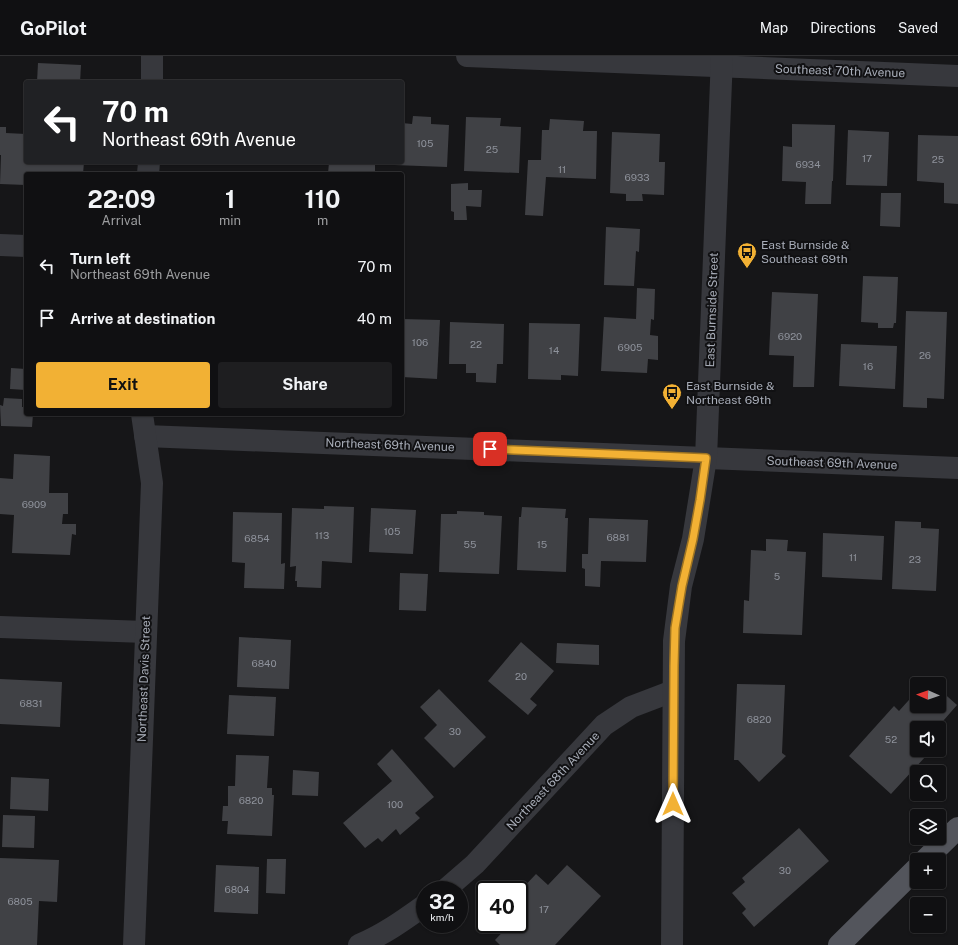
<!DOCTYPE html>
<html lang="en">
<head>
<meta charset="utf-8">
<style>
	:root { --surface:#101012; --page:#1e1e20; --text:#f1f3f6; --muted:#9c9d9f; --line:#303032; --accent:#f2b134 }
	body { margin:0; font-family:"Public Sans",sans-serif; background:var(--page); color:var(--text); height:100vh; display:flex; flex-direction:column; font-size:15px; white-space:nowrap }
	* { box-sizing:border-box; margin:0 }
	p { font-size:13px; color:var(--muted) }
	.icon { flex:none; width:22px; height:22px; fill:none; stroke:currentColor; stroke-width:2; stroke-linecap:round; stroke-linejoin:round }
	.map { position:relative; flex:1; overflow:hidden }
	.drawer { position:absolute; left:24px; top:116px; width:380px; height:244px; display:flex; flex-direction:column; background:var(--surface); border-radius:4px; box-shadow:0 1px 3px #0004,0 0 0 1px var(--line) }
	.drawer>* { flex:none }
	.hud { position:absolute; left:24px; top:24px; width:380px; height:84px; border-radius:4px; box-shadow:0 1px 3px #0004,0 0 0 1px var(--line); background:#202124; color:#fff; overflow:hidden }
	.needle { width:26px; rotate:272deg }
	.controls { position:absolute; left:910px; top:621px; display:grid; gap:8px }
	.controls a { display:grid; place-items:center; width:36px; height:36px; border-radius:4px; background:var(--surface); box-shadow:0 1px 3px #0004,0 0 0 1px var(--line); font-size:20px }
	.speed { position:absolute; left:416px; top:825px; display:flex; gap:8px; font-size:20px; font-weight:700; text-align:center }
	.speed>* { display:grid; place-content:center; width:52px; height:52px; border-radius:50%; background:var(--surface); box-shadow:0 1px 3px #0004,0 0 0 1px var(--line); line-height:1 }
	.speed small { font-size:10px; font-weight:400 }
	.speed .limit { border:2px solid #111; border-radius:6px; background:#fff; color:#111 }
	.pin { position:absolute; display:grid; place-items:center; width:34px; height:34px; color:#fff; margin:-17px; border-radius:8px; box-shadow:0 2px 6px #0006 }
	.me { position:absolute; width:44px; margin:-22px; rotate:0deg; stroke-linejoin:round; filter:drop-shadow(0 0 3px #0008) }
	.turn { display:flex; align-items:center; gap:14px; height:84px; padding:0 12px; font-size:18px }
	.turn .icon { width:52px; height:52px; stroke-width:2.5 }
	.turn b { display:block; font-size:28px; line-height:34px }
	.eta { display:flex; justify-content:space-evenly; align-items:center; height:68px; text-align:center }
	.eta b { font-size:24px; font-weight:700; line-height:28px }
	.button { display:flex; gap:8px; margin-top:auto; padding:8px 12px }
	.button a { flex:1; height:46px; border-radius:4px; background:var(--accent); color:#111; font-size:16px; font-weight:700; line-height:46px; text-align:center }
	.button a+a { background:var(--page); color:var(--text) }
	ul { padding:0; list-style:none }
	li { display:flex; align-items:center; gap:12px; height:52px; padding:0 12px }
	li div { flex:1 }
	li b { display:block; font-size:15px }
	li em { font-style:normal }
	header { display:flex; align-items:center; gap:24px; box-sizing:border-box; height:56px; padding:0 20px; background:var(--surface); border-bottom:1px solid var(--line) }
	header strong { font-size:19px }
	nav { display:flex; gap:22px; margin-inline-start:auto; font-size:14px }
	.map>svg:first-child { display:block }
</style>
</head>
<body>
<header>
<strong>GoPilot</strong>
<nav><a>Map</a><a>Directions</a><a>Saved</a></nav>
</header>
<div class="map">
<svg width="958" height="889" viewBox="0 0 958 889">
	<rect width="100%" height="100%" fill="#161618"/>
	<g fill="#404145">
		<polygon points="38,7 81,9 80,26 37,26"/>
		<polygon points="413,60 431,61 431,68 449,69 447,111 394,109 394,106 402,106 402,67 412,68"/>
		<polygon points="466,61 501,62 500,70 521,71 519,117 464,115"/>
		<polygon points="550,63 584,65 583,75 597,75 596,123 546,121 543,160 525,159 528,104 541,104 542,74 549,74"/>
		<polygon points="792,68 835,69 833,125 832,125 831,148 805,148 806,126 782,125 783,90 792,91"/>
		<polygon points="0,71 6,71 6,77 26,78 26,106 84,106 83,118 26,118 26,129 0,128 1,99 0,99"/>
		<polygon points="848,74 889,76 887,130 846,129"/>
		<polygon points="612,76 660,78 659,106 665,106 664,139 642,138 643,145 626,145 626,138 610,137"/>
		<polygon points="918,79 958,80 958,148 944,147 944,127 917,125"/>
		<polygon points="329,106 375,106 375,118 328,118"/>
		<polygon points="402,122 405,122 404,150 402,150"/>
		<polygon points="468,127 468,134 482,134 481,151 466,150 467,164 454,164 454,156 451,155 451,128"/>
		<polygon points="881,137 901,137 900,171 880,170"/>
		<polygon points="606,171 640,173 639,196 636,195 634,230 604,229"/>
		<polygon points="863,220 898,221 896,267 894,267 893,272 878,272 878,267 861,266"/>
		<polygon points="637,232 655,233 654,264 651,263 650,279 658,280 658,304 648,303 647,317 601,315 604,261 636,263"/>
		<polygon points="772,236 818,238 814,331 793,331 794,300 769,299"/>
		<polygon points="906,255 947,256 944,343 927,342 927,352 903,351"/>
		<polygon points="402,263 440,264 437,323 402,321"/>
		<polygon points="450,266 504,268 503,308 497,308 496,327 476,326 476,317 466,317 466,308 449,308"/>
		<polygon points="529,267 580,268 578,320 561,319 561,324 528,323"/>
		<polygon points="841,288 897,290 895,333 839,330"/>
		<polygon points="11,312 26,313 26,334 10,333"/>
		<polygon points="4,342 22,343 22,351 26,351 26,358 33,358 32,371 1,370 0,349 3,350"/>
		<polygon points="14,398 50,400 49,437 68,437 68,458 63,458 62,468 76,468 76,479 72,478 70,499 12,497 14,459 0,458 0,422 13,423"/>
		<polygon points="324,450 354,451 352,507 322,505 321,532 297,531 297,525 295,525 296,510 290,511 292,452 324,453"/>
		<polygon points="522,451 566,453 565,462 568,462 566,516 517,514 519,461 521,461"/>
		<polygon points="371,452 416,454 413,498 369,496"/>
		<polygon points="457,455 484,456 484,459 502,460 499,518 439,516 441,458 457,458"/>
		<polygon points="233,456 282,457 281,508 285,507 284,533 244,532 245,507 232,506"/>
		<polygon points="589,462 648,464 646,506 601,505 600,531 585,530 585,513 582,512 582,498 588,498"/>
		<polygon points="895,465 921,466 921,472 939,473 936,535 892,533"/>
		<polygon points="823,477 884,480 882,524 822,521"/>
		<polygon points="766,483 788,484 787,495 806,496 802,579 743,577 744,544 749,545 751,494 766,495"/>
		<polygon points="400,517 428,518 426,555 399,554"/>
		<polygon points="239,581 291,584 289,633 237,631"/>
		<polygon points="521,586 554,615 530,643 537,649 528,659 488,625"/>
		<polygon points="557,587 599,589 599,609 556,607"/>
		<polygon points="0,623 62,626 60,671 0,668"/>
		<polygon points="928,623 934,628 923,628"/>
		<polygon points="737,628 785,629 782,697 786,700 759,726 738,704 734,704"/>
		<polygon points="439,633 486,681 454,712 424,682 437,669 420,651"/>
		<polygon points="939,633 957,649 937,672 917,672 917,694 919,694 926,700 891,738 849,700 894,650 899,655 917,635 917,650 939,650"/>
		<polygon points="229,639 276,641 274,680 227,678"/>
		<polygon points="392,693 434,741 415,757 420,762 400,779 396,773 382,786 378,782 365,792 343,767 392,725 377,708"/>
		<polygon points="236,699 269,700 267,732 272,732 272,739 274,739 272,780 227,778 228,765 222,765 223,750 228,750 228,730 235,730"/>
		<polygon points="293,714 319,716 318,740 292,739"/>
		<polygon points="11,721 49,723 48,755 10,753"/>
		<polygon points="3,759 35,760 34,792 2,791"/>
		<polygon points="799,772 829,805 754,871 742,857 746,853 732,837 745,826 742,822"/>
		<polygon points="0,802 59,804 57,846 39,845 37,889 0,889"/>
		<polygon points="267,803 286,803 285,838 266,837"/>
		<polygon points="216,809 259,811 258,858 214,856"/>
		<polygon points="567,809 601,840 555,889 500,889 495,884 510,868 519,868 519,836 536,818 548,829"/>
	</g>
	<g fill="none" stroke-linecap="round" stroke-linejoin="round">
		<g stroke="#37383d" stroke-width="22">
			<polyline points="467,0 958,20"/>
			<polyline points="152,26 152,0"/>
			<polyline points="148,118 149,106"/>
			<polyline points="0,189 26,190"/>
			<polyline points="145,380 958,412"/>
			<polyline points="0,571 146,576"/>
			<polyline points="445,834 475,808 604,669 631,651 673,635"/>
			<polyline points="134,889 152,427 142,358"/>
			<path d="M 359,889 C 383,879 404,864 425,849"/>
			<polyline points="672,889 674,585 681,530 693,483 706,402 722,0"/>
		</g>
		<g stroke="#53555c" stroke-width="22">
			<polyline points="925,804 958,772"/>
			<polyline points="839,889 917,812"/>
		</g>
	</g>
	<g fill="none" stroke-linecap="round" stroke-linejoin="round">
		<defs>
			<polyline id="route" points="490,393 706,402 700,444 693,483 682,530 675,572 674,610 673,748"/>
		</defs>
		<use href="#route" stroke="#9d7322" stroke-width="10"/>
		<use href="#route" stroke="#f2b134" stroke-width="7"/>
	</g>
	<defs>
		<symbol id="bus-pin" viewBox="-11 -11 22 30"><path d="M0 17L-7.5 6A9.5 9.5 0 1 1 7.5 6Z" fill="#f2b134" stroke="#111113"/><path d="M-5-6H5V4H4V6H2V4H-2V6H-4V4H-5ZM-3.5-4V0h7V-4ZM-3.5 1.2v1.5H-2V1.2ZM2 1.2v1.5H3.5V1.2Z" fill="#111"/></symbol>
	</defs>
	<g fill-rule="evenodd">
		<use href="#bus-pin" x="736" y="185" width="22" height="30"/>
		<use href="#bus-pin" x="661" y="326" width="22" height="30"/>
	</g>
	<g text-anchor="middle" stroke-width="4" stroke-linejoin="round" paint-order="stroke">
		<g font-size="10" fill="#8e929b">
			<text x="425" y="91">105</text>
			<text x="492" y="97">25</text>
			<text x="867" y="106">17</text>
			<text x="938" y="107">25</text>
			<text x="808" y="112">6934</text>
			<text x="562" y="117">11</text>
			<text x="637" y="125">6933</text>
			<text x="790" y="284">6920</text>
			<text x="420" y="290">106</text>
			<text x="476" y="292">22</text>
			<text x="630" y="295">6905</text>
			<text x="554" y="298">14</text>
			<text x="925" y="303">26</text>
			<text x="868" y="314">16</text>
			<text x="34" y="452">6909</text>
			<text x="392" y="479">105</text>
			<text x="322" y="483">113</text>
			<text x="618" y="485">6881</text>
			<text x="257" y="486">6854</text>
			<text x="470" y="492">55</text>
			<text x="542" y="492">15</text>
			<text x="853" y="505">11</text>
			<text x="915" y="507">23</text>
			<text x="777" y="524">5</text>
			<text x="264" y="611">6840</text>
			<text x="521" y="624">20</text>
			<text x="31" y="651">6831</text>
			<text x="759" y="667">6820</text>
			<text x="455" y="679">30</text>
			<text x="891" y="687">52</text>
			<text x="251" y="748">6820</text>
			<text x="395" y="752">100</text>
			<text x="785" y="818">30</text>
			<text x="237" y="837">6804</text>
			<text x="20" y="849">6805</text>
			<text x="544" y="857">17</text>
		</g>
		<g font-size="12" fill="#a8adb8" stroke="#111113">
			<text transform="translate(840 15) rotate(2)" y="4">Southeast 70th Avenue</text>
			<text transform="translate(712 254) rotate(-88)" y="4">East Burnside Street</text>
			<text transform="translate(390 389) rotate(2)" y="4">Northeast 69th Avenue</text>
			<text transform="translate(832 407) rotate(2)" y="4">Southeast 69th Avenue</text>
			<text transform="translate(144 623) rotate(-88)" y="4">Northeast Davis Street</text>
			<text transform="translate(553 725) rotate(-47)" y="4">Northeast 68th Avenue</text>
		</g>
		<g font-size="12" fill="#a8adb8" stroke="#111113" text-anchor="start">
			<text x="761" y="193">East Burnside &amp;<tspan x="761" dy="14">Southeast 69th</tspan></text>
			<text x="686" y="334">East Burnside &amp;<tspan x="686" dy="14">Northeast 69th</tspan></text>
		</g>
	</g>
</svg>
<div class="controls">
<a><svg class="needle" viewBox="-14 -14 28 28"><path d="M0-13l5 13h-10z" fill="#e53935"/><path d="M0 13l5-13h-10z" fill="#9c9d9f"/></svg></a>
<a><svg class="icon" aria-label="sound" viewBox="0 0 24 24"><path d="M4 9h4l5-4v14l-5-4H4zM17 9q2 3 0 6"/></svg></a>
<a><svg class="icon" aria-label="search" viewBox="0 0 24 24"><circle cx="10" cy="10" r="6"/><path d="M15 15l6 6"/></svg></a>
<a><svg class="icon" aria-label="layers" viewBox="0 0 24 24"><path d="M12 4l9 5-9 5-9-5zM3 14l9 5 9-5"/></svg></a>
<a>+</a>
<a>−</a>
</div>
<div class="speed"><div>32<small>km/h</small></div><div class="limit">40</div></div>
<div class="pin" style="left:490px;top:393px;background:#d93025"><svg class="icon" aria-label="arrive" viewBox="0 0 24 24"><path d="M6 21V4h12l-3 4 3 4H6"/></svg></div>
<svg class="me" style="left:673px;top:748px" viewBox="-20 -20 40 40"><path d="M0-17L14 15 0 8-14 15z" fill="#f2b134" stroke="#fff" stroke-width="4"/></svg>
<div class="hud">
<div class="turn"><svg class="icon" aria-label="left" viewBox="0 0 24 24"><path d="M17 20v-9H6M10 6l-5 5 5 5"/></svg><div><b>70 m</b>Northeast 69th Avenue</div></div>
</div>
<section class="drawer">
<div class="eta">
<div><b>22:09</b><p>Arrival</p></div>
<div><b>1</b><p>min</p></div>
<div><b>110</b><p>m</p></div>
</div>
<ul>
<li><svg class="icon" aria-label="left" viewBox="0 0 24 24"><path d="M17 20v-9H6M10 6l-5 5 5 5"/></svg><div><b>Turn left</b><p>Northeast 69th Avenue</p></div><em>70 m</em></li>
<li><svg class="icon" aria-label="arrive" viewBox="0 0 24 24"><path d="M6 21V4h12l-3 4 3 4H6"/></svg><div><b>Arrive at destination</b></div><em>40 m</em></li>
</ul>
<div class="button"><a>Exit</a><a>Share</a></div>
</section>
</div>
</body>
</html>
